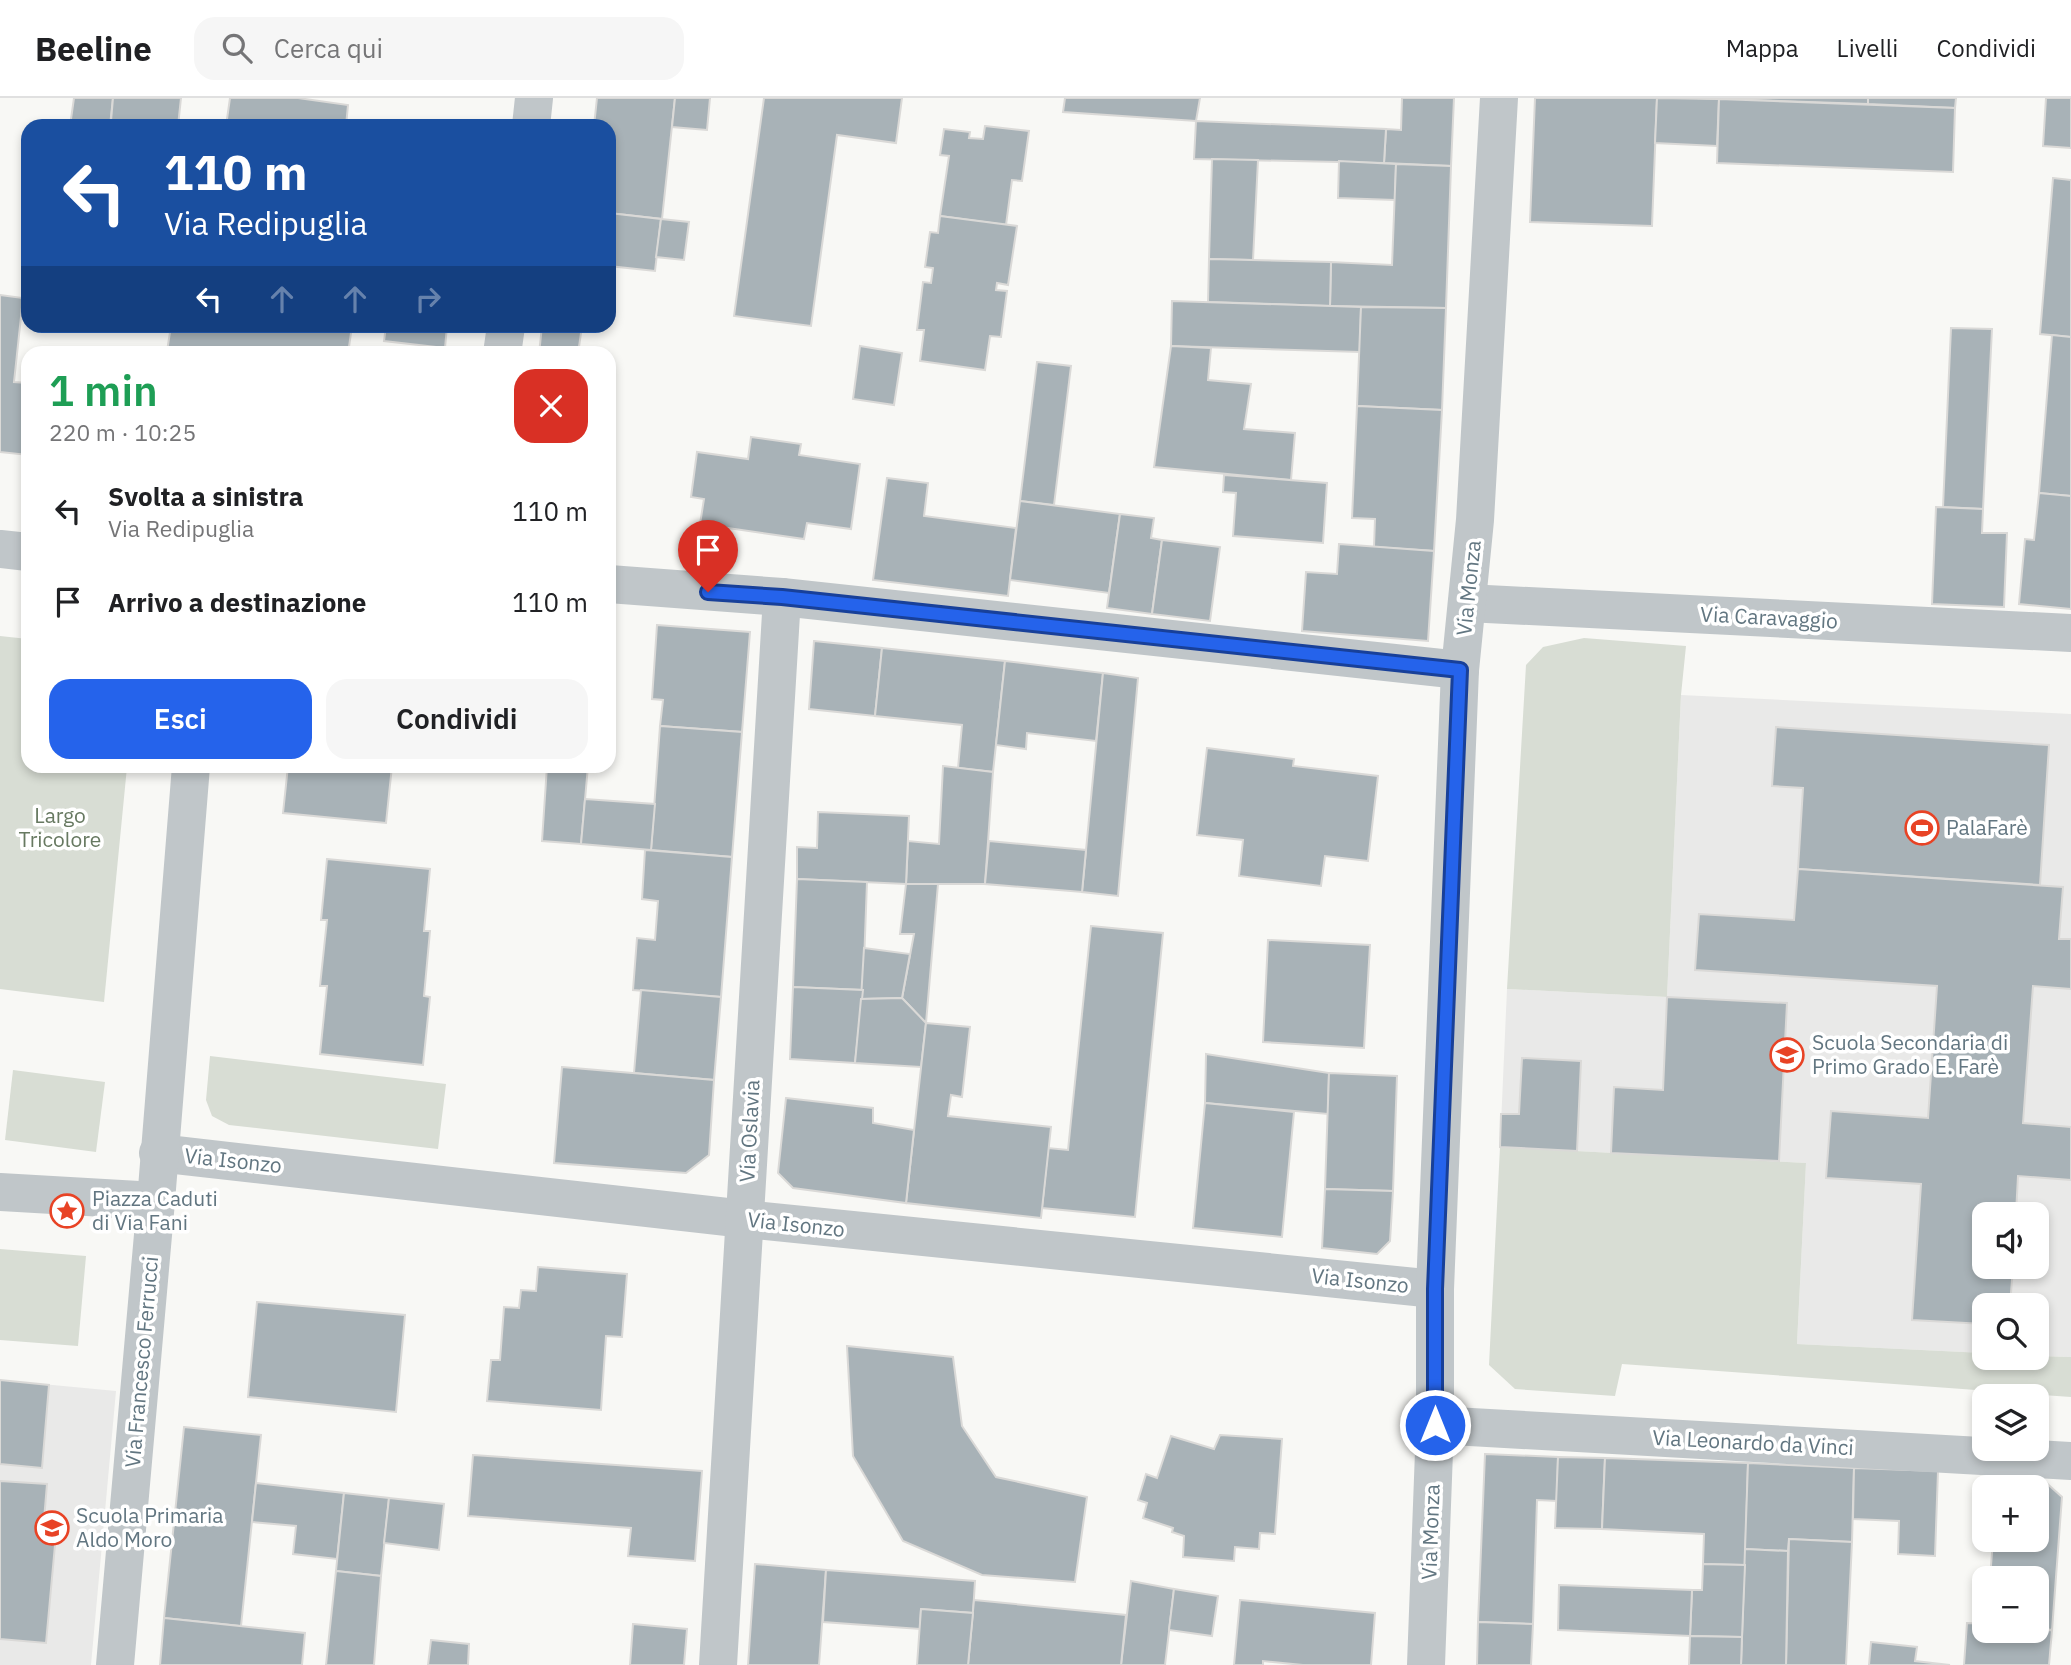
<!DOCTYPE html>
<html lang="it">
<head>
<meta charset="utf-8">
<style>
	:root { --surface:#fff; --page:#f6f6f6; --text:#202124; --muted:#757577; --line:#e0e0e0; --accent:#2563eb }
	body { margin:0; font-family:"IBM Plex Sans",sans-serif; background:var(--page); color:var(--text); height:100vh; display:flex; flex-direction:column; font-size:26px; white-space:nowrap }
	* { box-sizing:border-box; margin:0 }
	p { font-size:23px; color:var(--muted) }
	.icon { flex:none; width:38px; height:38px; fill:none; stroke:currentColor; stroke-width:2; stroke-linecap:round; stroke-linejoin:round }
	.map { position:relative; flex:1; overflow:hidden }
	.drawer { position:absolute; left:21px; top:248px; width:595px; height:427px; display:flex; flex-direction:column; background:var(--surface); border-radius:21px; box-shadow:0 4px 10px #0003 }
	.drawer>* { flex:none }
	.banner { position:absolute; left:21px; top:21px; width:595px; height:214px; border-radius:21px; box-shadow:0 4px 10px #0003; background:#1a4fa0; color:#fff; overflow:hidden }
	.controls { position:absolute; left:1972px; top:1104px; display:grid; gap:14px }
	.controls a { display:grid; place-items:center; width:77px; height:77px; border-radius:14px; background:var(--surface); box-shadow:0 4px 10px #0003; font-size:35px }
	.pin { position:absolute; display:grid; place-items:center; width:60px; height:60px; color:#fff; margin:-72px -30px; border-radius:50% 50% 50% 0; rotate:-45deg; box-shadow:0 0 7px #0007 }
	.pin .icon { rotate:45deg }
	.me { position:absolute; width:77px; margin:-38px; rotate:0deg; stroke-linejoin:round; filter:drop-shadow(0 0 5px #0008) }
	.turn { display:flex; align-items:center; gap:24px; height:147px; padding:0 28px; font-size:32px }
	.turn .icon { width:91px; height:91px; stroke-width:2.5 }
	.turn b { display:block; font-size:49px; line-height:60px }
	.lanes { display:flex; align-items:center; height:66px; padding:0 28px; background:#0003; justify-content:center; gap:35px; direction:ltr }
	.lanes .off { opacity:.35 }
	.round { display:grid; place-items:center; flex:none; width:74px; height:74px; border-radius:21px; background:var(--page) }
	.head { display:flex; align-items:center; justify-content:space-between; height:119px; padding:0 28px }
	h1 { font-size:42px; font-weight:600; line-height:52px; color:#1e9e55 }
	.cta { display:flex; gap:14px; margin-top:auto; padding:14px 28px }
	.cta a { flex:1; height:80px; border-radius:21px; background:var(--accent); color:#fff; font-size:28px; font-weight:600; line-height:80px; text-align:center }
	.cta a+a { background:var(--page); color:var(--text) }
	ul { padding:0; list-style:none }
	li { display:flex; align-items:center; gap:21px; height:91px; padding:0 28px }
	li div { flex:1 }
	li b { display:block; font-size:26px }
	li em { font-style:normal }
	header { display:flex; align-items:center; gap:42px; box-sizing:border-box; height:98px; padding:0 35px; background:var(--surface); border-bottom:2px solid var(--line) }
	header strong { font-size:33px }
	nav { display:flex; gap:38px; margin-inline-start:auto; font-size:24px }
	.search { width:490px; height:63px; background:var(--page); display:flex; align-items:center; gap:18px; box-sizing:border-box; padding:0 24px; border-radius:21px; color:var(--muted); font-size:26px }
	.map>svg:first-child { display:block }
</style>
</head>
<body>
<header>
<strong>Beeline</strong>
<div class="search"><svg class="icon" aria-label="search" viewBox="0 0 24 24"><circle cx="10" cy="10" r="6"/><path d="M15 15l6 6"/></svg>Cerca qui</div>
<nav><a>Mappa</a><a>Livelli</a><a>Condividi</a></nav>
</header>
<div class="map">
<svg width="2071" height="1567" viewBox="0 0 2071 1567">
	<rect width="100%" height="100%" fill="#f8f8f5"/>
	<g fill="#e9e9e8" fill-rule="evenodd">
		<path d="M 1681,597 L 2071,616 L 2071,1259 L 2037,1258 L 2037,1208 L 1984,1208 L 1984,1255 L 1797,1246 L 1806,1065 L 1500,1049 L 1507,891 L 1667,899 ZM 1984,1116 L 2037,1116 L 2037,1169 L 1984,1169 Z"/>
		<polygon points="0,1282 116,1293 91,1567 0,1567"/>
	</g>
	<g fill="#d8ddd4">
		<polygon points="0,538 28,541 28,668 127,669 104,904 0,891"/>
		<polygon points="1584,540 1686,548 1681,597 1667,899 1507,891 1526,567 1543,549"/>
		<polygon points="210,958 446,986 438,1051 229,1027 212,1018 206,1002"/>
		<polygon points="13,972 105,984 96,1054 5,1042"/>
		<polygon points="1500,1049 1806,1065 1797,1246 1984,1255 1984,1260 2037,1260 2037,1258 2071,1259 2071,1299 1622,1266 1615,1298 1515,1291 1489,1267"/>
		<polygon points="0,1151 86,1158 78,1248 0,1242"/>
	</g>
	<g fill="#a8b2b7" stroke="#dad9d7" stroke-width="2">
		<polygon points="74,0 113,0 110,28 70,28"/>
		<polygon points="113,0 181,0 178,28 155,28 111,23"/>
		<polygon points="230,0 298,0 348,7 346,28 226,28"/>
		<polygon points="597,0 675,0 662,121 609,115 609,28 594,28"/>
		<polygon points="675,0 710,0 707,32 672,29"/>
		<polygon points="764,0 902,0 896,45 837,37 811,228 734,218"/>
		<polygon points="1065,0 1200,0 1196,23 1063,14"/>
		<polygon points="1402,0 1454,0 1451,68 1384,65 1386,31 1401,32"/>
		<polygon points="1535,0 1657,0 1652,128 1530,124"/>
		<polygon points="1657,0 1719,1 1717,48 1655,45"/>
		<polygon points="1695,0 1868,0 1868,6"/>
		<polygon points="1868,0 1956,0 1955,10 1868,6"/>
		<polygon points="2046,0 2071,0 2071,50 2043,48"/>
		<polygon points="1719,1 1955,10 1953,74 1717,65"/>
		<polygon points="1196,23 1386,31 1384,65 1194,61"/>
		<polygon points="985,28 1029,33 1022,83 1012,82 1006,127 940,118 949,58 940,57 944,31 970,34 969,40 983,41"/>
		<polygon points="1212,61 1258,62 1253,162 1209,161"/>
		<polygon points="1339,63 1396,66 1395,102 1338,100"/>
		<polygon points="1396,66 1451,68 1446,210 1330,208 1331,164 1392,167"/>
		<polygon points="2053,80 2071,82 2071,239 2040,236"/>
		<polygon points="609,115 661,121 655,173 609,168"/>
		<polygon points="940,118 1017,128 1008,187 997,185 996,192 1007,193 1001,239 990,238 985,272 920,263 924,232 917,232 923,184 931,185 933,170 925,169 930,134 938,135"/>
		<polygon points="661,121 689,124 684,162 656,159"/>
		<polygon points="1209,161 1331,164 1330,208 1208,204"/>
		<polygon points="0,197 23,200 14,284 28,285 28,357 0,354"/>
		<polygon points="1172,203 1361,209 1360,254 1171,248"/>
		<polygon points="1361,209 1446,210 1442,312 1357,308"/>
		<polygon points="171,228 352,228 348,256 190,256 167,253"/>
		<polygon points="386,228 447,228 445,250 384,243"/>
		<polygon points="542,228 582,228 578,256 539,256"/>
		<polygon points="1951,230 1992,231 1983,411 1943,409"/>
		<polygon points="2052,237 2071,239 2071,398 2039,395"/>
		<polygon points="860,248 902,255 894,307 853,301"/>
		<polygon points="1171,248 1211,250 1208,282 1251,286 1244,331 1295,335 1291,382 1154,369"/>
		<polygon points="1037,264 1071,268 1054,407 1020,403"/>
		<polygon points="1357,308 1442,312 1434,453 1374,449 1375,421 1352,420"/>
		<polygon points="751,339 801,346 799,357 860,366 851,431 807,425 804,441 700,426 704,401 691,399 697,354 748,361"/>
		<polygon points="1224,377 1327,385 1323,445 1233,438 1236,395 1223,394"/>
		<polygon points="887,380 928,385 924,418 1016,430 1008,498 873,482"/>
		<polygon points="2039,395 2071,398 2071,511 2019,506 2025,441 2034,442"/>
		<polygon points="1020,403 1120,416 1109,495 1010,482"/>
		<polygon points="1936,409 1983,411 1982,435 2007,435 2004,509 1932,506"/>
		<polygon points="1120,416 1154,420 1151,440 1162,442 1152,516 1107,510"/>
		<polygon points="1162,442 1220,449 1210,523 1152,516"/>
		<polygon points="1339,446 1434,453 1428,543 1302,533 1306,474 1337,476"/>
		<polygon points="657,527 750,534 742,634 660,628 663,602 652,601"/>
		<polygon points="814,543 882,550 875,618 809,611"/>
		<polygon points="882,550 1005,563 993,674 958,670 962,627 875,618"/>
		<polygon points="1005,563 1103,575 1096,643 1027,635 1026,651 996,647"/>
		<polygon points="1103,575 1138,580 1118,798 1082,794"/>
		<polygon points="660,628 742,634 732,759 651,752"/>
		<polygon points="1776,629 2049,647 2040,787 1798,771 1803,690 1772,688"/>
		<polygon points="1207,650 1294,661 1293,668 1378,678 1368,763 1325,758 1321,788 1239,778 1243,742 1197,737"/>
		<polygon points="288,668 392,668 386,725 283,715"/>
		<polygon points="547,668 588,668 581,746 542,743"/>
		<polygon points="943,668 993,674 985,786 906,786 908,743 939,746"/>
		<polygon points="585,701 655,706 651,752 581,746"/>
		<polygon points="818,714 909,718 906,786 797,781 797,749 817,750"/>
		<polygon points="989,743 1086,752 1082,794 985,786"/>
		<polygon points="645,752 732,759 721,899 633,892 637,840 655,842 658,803 642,801"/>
		<polygon points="327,761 430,771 424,833 430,833 424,898 430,899 423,967 320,956 327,888 320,888 327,822 321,822"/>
		<polygon points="1798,771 2063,789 2059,841 2071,841 2071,891 2033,888 2023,1025 2071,1029 2071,1082 2018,1078 2016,1116 1984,1116 1984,1169 2013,1169 2010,1208 1984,1208 1984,1226 1912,1222 1921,1086 1826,1080 1831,1013 1928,1020 1937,888 1695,872 1699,816 1794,822"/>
		<polygon points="797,781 867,784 863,892 793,889"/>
		<polygon points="906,786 938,786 926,925 902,900 914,836 900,836"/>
		<polygon points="1091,828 1163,835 1135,1119 1042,1110 1048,1050 1068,1052"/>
		<polygon points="1268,842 1370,847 1364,950 1263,944"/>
		<polygon points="864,850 910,856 902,900 861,901"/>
		<polygon points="793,889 863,892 855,965 790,961"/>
		<polygon points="641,892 721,899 714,982 634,975"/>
		<polygon points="1667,899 1787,905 1779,1063 1611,1055 1614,989 1663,992"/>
		<polygon points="902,900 926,925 921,969 855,965 861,901"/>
		<polygon points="926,925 970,929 962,999 951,997 948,1018 1051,1029 1041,1120 906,1105"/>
		<polygon points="1206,956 1329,975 1328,1016 1205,1005"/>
		<polygon points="1522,960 1581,963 1577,1053 1500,1049 1501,1016 1519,1016"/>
		<polygon points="562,969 714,982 709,1057 686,1075 554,1065"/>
		<polygon points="1329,975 1397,978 1393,1093 1325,1091"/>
		<polygon points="786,1000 873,1010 873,1025 914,1032 906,1105 793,1090 778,1075"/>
		<polygon points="1205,1005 1294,1014 1282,1139 1193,1130"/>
		<polygon points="1325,1091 1393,1093 1390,1143 1377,1156 1322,1150"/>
		<polygon points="538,1169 627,1176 622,1239 606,1238 601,1312 487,1303 491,1262 500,1262 504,1209 519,1210 521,1192 536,1193"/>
		<polygon points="257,1204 405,1217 396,1314 248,1299"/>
		<polygon points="847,1248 953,1259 962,1328 996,1379 1087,1399 1075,1484 982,1477 903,1443 853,1358"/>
		<polygon points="0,1282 49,1287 42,1370 0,1366"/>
		<polygon points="184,1329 261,1337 241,1528 164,1520"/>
		<polygon points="1220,1337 1282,1341 1275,1436 1260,1435 1259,1451 1235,1449 1234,1463 1183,1459 1184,1438 1172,1434 1173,1430 1143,1420 1147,1405 1138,1402 1146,1376 1157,1380 1171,1338 1214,1351"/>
		<polygon points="1485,1356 1558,1359 1557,1403 1537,1402 1533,1526 1478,1524"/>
		<polygon points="473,1357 702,1373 695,1463 628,1458 631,1430 468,1418"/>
		<polygon points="1558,1359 1605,1360 1602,1431 1555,1430"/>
		<polygon points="1605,1360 1748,1365 1745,1467 1703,1466 1704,1436 1602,1431"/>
		<polygon points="1748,1365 1854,1370 1852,1444 1789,1441 1788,1453 1745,1451"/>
		<polygon points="1854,1370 1938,1373 1935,1458 1898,1456 1899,1423 1853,1421"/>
		<polygon points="1998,1378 2042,1381 2062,1399 2052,1532 2037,1530 2037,1480 1990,1480 1993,1442 2037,1442 2037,1390 1998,1390"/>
		<polygon points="0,1383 47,1386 43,1434 56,1436 46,1545 0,1541"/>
		<polygon points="256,1385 344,1395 337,1461 293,1456 296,1428 252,1424"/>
		<polygon points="344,1395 389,1400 381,1478 336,1473"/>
		<polygon points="389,1400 444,1406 439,1452 384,1445"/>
		<polygon points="1789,1441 1852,1444 1846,1567 1786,1567"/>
		<polygon points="1745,1451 1788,1453 1786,1567 1741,1567"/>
		<polygon points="755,1466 826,1472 819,1567 748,1567"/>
		<polygon points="1703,1466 1745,1467 1742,1539 1690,1538 1692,1492 1702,1492"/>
		<polygon points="826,1472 975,1483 973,1515 921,1511 920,1531 823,1524"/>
		<polygon points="336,1473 381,1478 374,1567 326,1567"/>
		<polygon points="1131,1483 1174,1491 1165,1567 1121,1567"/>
		<polygon points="1559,1487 1692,1492 1690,1538 1558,1532"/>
		<polygon points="1174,1491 1218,1498 1212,1538 1169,1532"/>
		<polygon points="974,1502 1126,1517 1121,1567 968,1567"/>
		<polygon points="1240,1502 1375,1515 1371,1567 1303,1567 1263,1563 1263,1567 1234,1567"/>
		<polygon points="921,1511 973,1515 968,1567 917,1567"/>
		<polygon points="164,1520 305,1535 302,1567 160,1567"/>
		<polygon points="1478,1524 1533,1526 1531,1567 1477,1567"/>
		<polygon points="1967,1525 1984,1526 1984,1533 2052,1532 2049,1567 1964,1567"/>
		<polygon points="633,1526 687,1531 684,1567 630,1567"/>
		<polygon points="1690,1538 1742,1539 1741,1567 1689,1567"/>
		<polygon points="431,1542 469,1546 468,1567 428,1567"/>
		<polygon points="1871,1544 1917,1549 1915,1563 1950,1567 1869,1567"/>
	</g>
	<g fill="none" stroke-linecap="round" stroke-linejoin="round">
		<g stroke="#c0c6c9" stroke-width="38">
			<polyline points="531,28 534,0"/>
			<polyline points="502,256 506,228"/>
			<polyline points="0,451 28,454"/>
			<polyline points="609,486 782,499 1460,572"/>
			<polyline points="1467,505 2071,535"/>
			<polyline points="158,1055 745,1121 1435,1191"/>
			<polyline points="0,1094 156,1103"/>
			<polyline points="1435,1327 2071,1363"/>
			<polyline points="115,1567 156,1103 191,668"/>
			<polyline points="718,1567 782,499"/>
			<polyline points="1426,1567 1435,1327 1435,1191 1460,572 1475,422 1499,0"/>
		</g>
	</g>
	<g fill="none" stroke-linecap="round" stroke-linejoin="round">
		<defs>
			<polyline id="route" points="708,494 782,499 1460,572 1435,1191 1435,1327"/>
		</defs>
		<use href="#route" stroke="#184099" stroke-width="18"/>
		<use href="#route" stroke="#2563eb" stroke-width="12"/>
	</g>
	<defs>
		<symbol id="stadium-ring" viewBox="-11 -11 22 22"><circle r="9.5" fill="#fff" stroke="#e84325" stroke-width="1.5"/><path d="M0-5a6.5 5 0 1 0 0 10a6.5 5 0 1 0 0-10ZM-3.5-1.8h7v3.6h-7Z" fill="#e84325"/></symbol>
		<symbol id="school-ring" viewBox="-11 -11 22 22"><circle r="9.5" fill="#fff" stroke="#e84325" stroke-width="1.5"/><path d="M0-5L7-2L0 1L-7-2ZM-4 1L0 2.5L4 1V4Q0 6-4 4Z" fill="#e84325"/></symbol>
		<symbol id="sight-ring" viewBox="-11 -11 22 22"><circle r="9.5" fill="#fff" stroke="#e84325" stroke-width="1.5"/><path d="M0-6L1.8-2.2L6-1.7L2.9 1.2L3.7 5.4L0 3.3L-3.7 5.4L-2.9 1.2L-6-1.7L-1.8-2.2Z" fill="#e84325"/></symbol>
	</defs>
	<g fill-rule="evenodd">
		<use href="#stadium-ring" x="1903" y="711" width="38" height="38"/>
		<use href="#school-ring" x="1768" y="938" width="38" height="38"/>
		<use href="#sight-ring" x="48" y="1094" width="38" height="38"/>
		<use href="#school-ring" x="33" y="1411" width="38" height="38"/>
	</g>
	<g text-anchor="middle" stroke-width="7" stroke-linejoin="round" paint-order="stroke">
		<g font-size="21" fill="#627681" stroke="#fff">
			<text transform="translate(1469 490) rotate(-84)" y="7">Via Monza</text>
			<text transform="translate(1769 520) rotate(3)" y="7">Via Caravaggio</text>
			<text transform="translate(750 1033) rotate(-87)" y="7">Via Oslavia</text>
			<text transform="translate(233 1063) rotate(6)" y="7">Via Isonzo</text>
			<text transform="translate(796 1127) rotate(6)" y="7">Via Isonzo</text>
			<text transform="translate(1360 1183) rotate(6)" y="7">Via Isonzo</text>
			<text transform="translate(142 1264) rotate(-85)" y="7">Via Francesco Ferrucci</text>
			<text transform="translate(1753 1345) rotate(3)" y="7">Via Leonardo da Vinci</text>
			<text transform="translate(1431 1434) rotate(-88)" y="7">Via Monza</text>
		</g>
		<g font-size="21" fill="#677961" stroke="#fff">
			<text x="60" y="725">Largo<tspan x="60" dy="24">Tricolore</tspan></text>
		</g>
		<g font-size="21" fill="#627681" stroke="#fff" text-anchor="start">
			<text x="1946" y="737">PalaFarè</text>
			<text x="1812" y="952">Scuola Secondaria di<tspan x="1812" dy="24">Primo Grado E. Farè</tspan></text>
			<text x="92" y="1108">Piazza Caduti<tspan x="92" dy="24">di Via Fani</tspan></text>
			<text x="76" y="1425">Scuola Primaria<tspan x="76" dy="24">Aldo Moro</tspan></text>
		</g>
	</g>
</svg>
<div class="controls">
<a><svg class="icon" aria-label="sound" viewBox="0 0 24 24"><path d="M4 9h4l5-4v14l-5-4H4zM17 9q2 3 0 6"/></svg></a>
<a><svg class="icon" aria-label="search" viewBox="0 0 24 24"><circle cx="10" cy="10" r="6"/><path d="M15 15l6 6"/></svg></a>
<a><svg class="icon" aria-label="layers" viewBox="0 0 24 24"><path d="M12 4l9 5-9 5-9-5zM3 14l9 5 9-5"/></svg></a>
<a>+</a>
<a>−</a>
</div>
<div class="pin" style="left:708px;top:494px;background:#d93025"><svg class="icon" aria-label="arrive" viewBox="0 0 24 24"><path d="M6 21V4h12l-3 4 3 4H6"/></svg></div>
<svg class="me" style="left:1435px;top:1327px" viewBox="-20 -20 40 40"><circle r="17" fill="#2563eb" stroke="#fff" stroke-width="3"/><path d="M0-11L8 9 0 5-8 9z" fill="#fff"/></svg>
<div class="banner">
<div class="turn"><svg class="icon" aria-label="left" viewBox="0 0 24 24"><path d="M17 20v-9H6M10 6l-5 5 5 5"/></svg><div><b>110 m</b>Via Redipuglia</div></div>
<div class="lanes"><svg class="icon" aria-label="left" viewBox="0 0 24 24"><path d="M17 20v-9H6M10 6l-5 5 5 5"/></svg><svg class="icon off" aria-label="ahead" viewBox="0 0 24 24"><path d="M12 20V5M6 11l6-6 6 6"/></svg><svg class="icon off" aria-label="ahead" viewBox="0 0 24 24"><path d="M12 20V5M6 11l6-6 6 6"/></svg><svg class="icon off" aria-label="right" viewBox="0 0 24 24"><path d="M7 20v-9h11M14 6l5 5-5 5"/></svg></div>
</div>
<section class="drawer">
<div class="head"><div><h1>1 min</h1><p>220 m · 10:25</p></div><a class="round" style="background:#d93025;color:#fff"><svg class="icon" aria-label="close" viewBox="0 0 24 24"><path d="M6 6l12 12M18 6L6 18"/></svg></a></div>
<ul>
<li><svg class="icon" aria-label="left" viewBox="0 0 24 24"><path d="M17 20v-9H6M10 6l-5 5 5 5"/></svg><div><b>Svolta a sinistra</b><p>Via Redipuglia</p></div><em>110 m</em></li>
<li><svg class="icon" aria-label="arrive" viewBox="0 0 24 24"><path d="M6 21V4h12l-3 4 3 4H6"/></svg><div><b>Arrivo a destinazione</b></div><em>110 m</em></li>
</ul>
<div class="cta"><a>Esci</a><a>Condividi</a></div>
</section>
</div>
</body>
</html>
